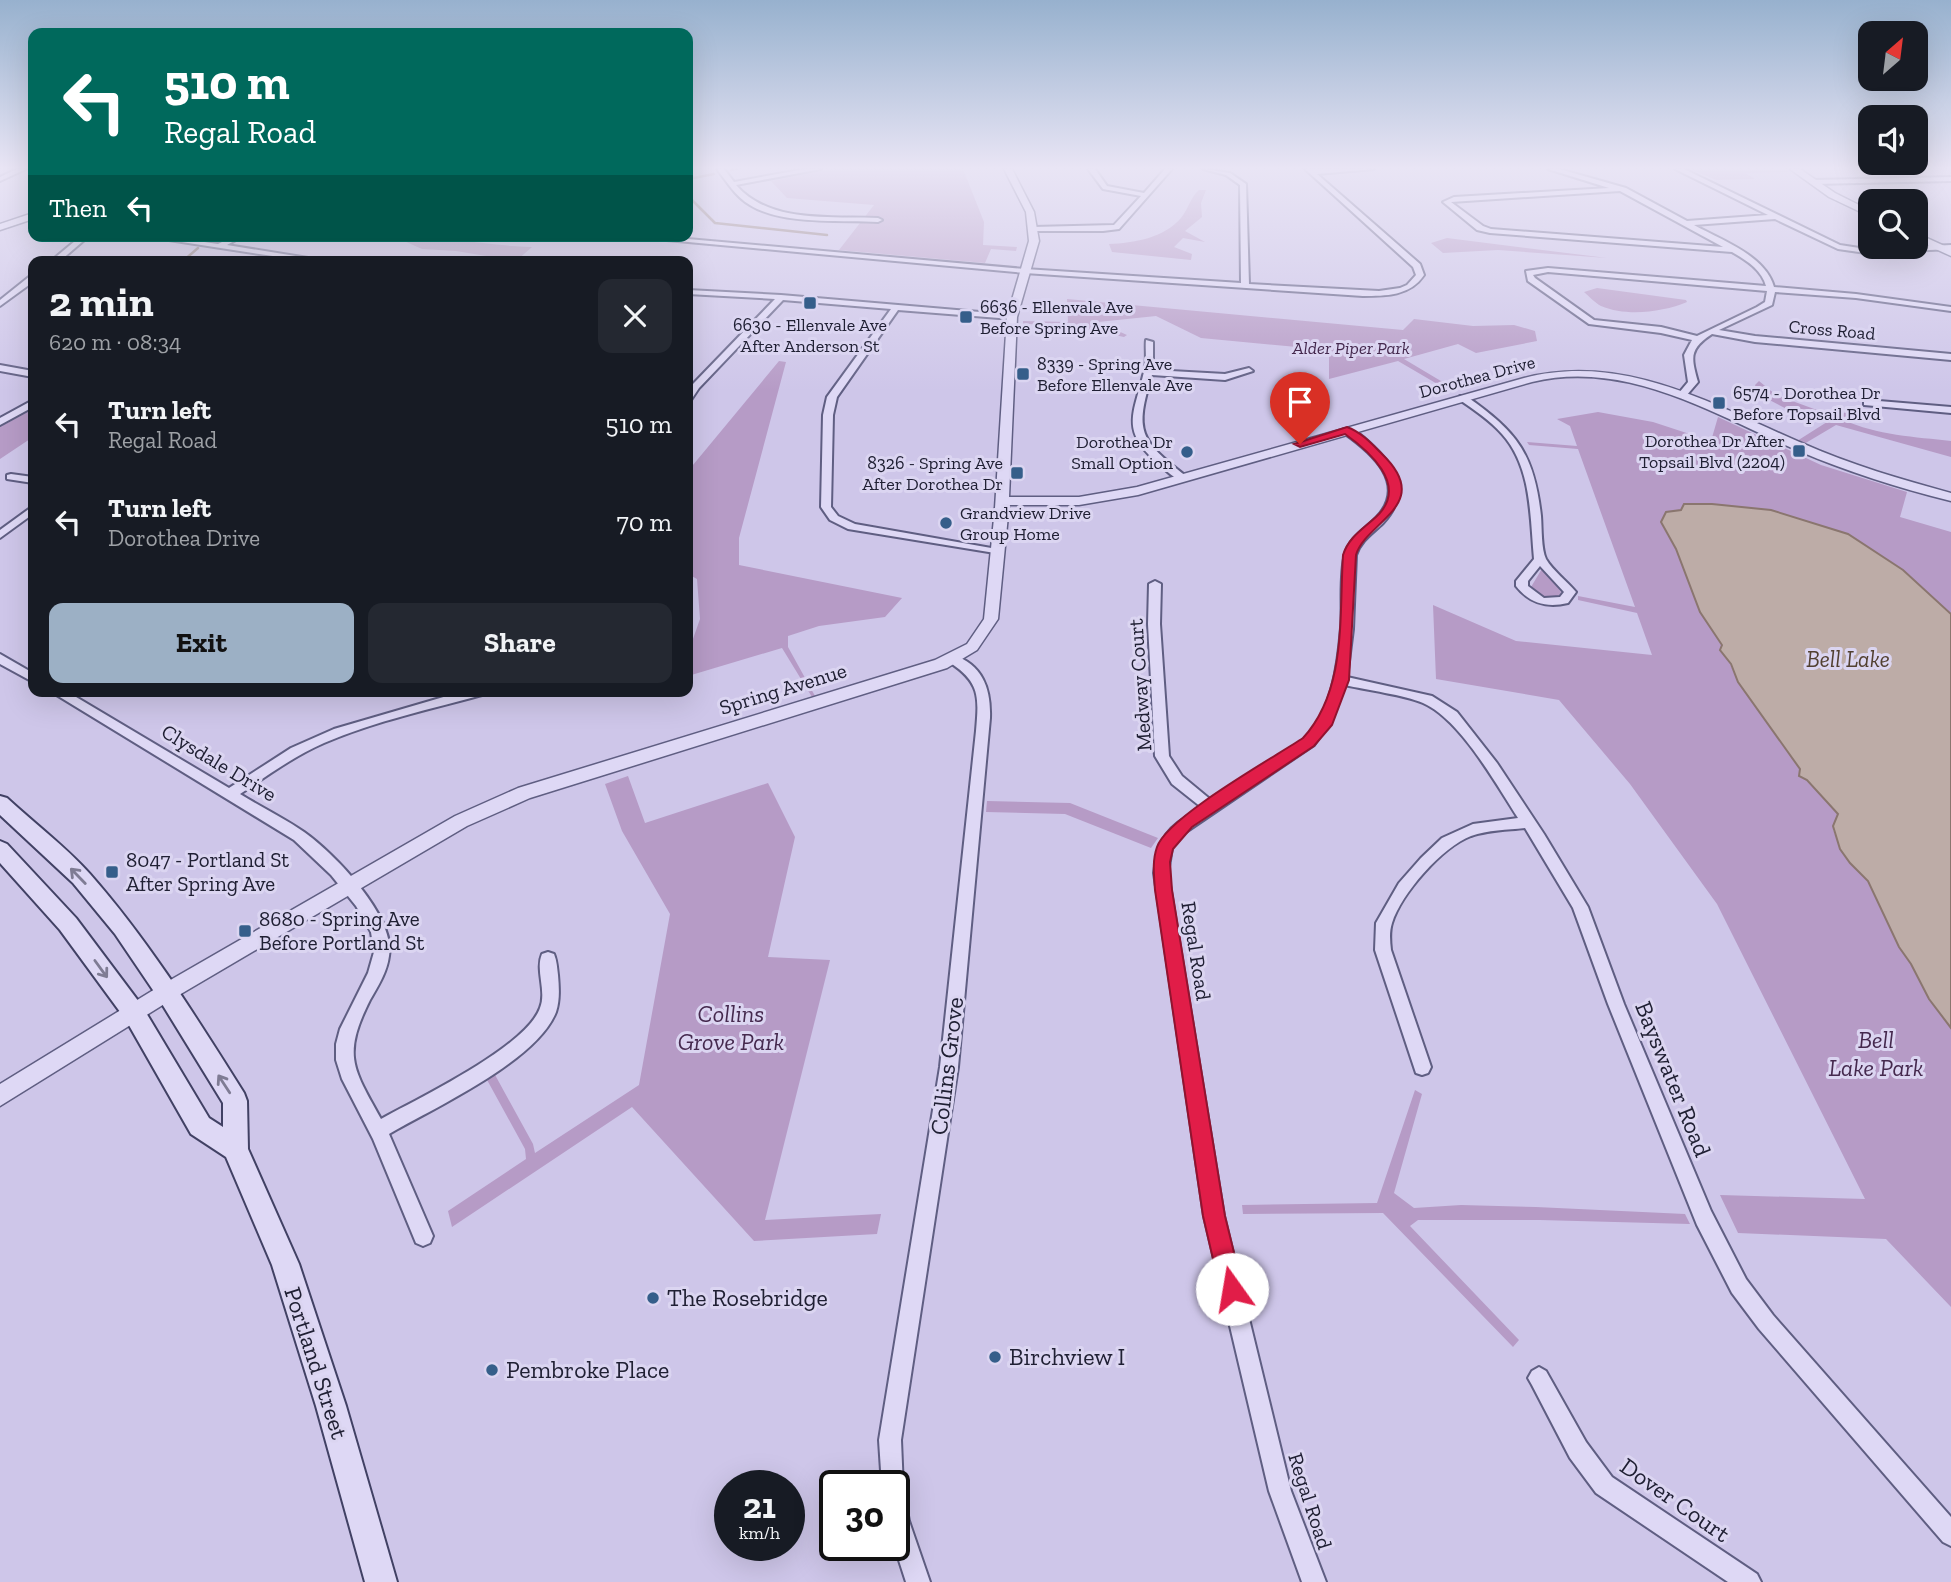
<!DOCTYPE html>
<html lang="en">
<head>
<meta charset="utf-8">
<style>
	:root { --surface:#171b24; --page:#242831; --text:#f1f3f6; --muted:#9ea1a6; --accent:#9cb0c5 }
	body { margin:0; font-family:"Zilla Slab",serif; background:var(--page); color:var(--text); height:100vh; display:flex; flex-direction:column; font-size:26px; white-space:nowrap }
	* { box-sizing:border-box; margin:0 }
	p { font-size:23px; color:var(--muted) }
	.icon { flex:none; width:38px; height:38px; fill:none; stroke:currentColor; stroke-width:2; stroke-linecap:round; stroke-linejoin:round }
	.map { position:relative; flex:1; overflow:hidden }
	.drawer { position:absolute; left:28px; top:256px; width:665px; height:441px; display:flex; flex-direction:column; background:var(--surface); border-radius:14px; box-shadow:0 7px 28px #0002 }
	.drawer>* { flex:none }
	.hud { position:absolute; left:28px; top:28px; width:665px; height:214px; border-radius:14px; box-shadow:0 7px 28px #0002; background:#00695c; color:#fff; overflow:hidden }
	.needle { width:46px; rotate:28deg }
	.buttons { position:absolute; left:1858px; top:21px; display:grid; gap:14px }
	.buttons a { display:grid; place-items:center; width:70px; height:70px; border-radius:14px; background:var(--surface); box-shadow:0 7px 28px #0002; font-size:35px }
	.speed { position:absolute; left:714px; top:1470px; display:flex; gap:14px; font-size:35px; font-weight:700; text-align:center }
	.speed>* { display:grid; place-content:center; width:91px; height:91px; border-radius:50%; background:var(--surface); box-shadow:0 7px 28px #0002; line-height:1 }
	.speed small { font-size:18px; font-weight:400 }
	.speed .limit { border:4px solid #111; border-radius:10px; background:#fff; color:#111 }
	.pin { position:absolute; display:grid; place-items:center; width:60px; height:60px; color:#fff; margin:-72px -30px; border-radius:50% 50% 50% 0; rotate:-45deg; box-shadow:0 0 7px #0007 }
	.pin .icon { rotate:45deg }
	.me { position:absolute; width:77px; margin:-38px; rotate:347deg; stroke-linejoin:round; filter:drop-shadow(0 0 5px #0008) }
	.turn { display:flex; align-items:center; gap:24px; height:147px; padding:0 21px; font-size:32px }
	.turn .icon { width:91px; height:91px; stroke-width:2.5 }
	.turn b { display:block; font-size:49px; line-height:60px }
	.then { display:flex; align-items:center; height:66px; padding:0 21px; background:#0003; gap:14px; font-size:26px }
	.round { display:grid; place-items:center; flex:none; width:74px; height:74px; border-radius:14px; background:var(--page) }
	.overview { display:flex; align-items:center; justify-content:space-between; height:119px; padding:0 21px }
	h1 { font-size:42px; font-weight:700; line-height:52px }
	.action { display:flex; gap:14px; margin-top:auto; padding:14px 21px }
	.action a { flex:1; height:80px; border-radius:14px; background:var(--accent); color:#111; font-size:28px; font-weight:700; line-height:80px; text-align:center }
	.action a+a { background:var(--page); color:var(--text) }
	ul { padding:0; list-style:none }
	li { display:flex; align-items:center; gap:21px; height:98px; padding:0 21px }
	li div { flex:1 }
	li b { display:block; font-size:26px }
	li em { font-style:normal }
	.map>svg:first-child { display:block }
</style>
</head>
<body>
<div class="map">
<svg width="1951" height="1582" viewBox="0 0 1951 1582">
	<rect width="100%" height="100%" fill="#cec6e9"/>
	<g fill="#b69bc6">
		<polygon points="831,169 963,169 984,222 983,245 1017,247 1016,251 991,249 985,263 839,250 874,205 787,198 771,181"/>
		<polygon points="1690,169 1786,170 1789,172 1745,173 1755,179 1716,180"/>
		<path d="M 1199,190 L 1206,190 L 1201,203 L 1202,217 L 1185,231 L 1205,242 L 1183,238 L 1174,247 L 1192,254 L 1191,260 L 1112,252 L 1109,244 C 1134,243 1164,238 1181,218 C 1189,208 1190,198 1199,190 Z"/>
		<path d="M 403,236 C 446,236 488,246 532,247 L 516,261 L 456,251 L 422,249 L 404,241 Z"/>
		<polygon points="1447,238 1607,258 1498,250 1443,253 1431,243"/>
		<path d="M 1597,288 L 1686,300 L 1687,302 C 1663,312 1627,317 1601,306 C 1595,303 1589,296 1584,292 Z"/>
		<polygon points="1067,299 1403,330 1414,319 1473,326 1514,325 1535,331 1537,341 1476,353 1458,344 1404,359 1456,390 1451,392 1398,361 1329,379 1329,350 1201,338 1156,316 1098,322 1127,335 1124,337 1068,325 1023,324 1023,321 1068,322"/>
		<polygon points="779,361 786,362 739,538 739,565 902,598 885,617 819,626 788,636 788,647 815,696 812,697 782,648 688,676 688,653 700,619 697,579 688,574 688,471"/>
		<path d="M 1759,381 L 1776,395 L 1836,417 L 1854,408 L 1860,410 L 1844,420 C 1876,435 1916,437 1951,441 L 1951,457 L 1836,425 L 1804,444 L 1797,441 L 1827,422 L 1806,419 L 1758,394 L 1755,385 Z"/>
		<polygon points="33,409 33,437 0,459 0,427"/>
		<polygon points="1598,412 1653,422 1711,441 1718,417 1821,465 1907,492 1900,517 1951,532 1951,614 1903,570 1848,534 1758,509 1684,504 1681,510 1666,512 1663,527 1676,550 1700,612 1722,645 1738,682 1800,769 1801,777 1807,780 1838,814 1833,829 1840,849 1850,863 1868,881 1899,947 1911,964 1929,999 1951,1028 1951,1307 1886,1239 1738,1233 1720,1195 1865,1199 1717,904 1630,784 1559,700 1436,679 1433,605 1516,641 1652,655 1637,613 1578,600 1578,596 1635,607 1578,449 1529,445 1527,442 1577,446 1570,426 1557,419"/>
		<path d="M 1543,567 L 1561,592 L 1557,599 C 1547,599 1535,597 1531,587 Z"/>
		<polygon points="628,776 645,823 768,783 795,837 768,957 830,960 765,1220 881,1214 877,1234 754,1241 632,1107 452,1227 448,1211 526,1159 525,1149 486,1078 494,1073 533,1144 535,1153 639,1085 670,914 622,831 605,784"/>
		<polygon points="987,801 1070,803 1158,838 1151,848 1065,814 986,812"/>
		<polygon points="1415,1090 1422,1094 1394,1193 1414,1208 1461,1205 1536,1207 1685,1214 1690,1224 1540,1220 1418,1220 1410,1226 1519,1340 1513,1347 1383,1213 1243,1214 1242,1205 1377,1203"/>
	</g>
	<polygon fill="#bdaca7" stroke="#8a766f" stroke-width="2" points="1684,504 1712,504 1771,510 1848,534 1903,570 1951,614 1951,1028 1929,999 1911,964 1899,947 1868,881 1850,863 1840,849 1833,826 1838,814 1807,780 1799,776 1800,769 1738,682 1731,664 1720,650 1722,645 1700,612 1676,549 1661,522 1666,512 1681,510"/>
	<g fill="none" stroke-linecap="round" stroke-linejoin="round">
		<g stroke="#8a766f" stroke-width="2.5">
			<polyline points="731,170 737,169"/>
			<polyline points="688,179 714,174"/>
			<polyline points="688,196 715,223 827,235"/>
			<polyline points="207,239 210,236"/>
			<polyline points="183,261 198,248"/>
		</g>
		<defs>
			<g id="minor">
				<polygon points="17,169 26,169 0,181 0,177"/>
				<path d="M 717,169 L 724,169 L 734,182 L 805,169 L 821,169 L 736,185 C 770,224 831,216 878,218 L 882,220 L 878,222 C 841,220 782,225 750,205 C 736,197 727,182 717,169 Z"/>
				<polygon points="1088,169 1095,169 1107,186 1144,193 1165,169 1172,169 1119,229 1103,231 1030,231 1033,227 1114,225 1141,196 1103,189"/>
				<path d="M 1203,169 L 1230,173 L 1246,184 L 1249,284 L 1379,291 L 1400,288 L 1407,285 L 1416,275 L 1413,267 L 1305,169 L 1374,169 L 1317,174 L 1420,264 L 1424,275 C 1410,296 1386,296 1363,296 L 1025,273 L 623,236 L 654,236 L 1025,269 L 1241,283 L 1240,185 L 1226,175 Z"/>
				<path d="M 1548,169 L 1559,169 L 1626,188 L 1687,221 L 1768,215 L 1675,169 L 1684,169 L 1840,245 L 1866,249 L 1951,245 L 1951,249 L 1866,253 L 1838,249 L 1775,219 L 1694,225 C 1721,240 1765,255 1774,287 L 1856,294 L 1951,307 L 1951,311 L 1856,298 L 1775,292 L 1772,305 L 1719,330 L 1755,336 L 1951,354 L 1951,360 L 1755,342 L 1712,334 C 1689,349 1691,357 1698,382 L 1686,396 L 1680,396 L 1678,394 L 1688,382 L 1684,355 L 1692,340 L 1661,333 L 1589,324 L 1528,281 L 1526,271 L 1548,268 L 1766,286 C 1762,270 1746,260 1732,252 L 1490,233 L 1477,230 L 1443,202 L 1454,197 L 1609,188 ZM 1620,191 L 1723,247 L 1491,229 L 1483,226 L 1451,202 ZM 1548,272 L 1767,291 L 1765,302 L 1757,307 L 1697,336 L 1661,327 L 1594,320 L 1535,278 L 1533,275 Z"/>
				<polygon points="1951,177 1951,181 1813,184 1810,182 1813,180"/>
				<polygon points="81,236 89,236 60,261 51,261"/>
				<polygon points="143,236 163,236 218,244 234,236 243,236 227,245 327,261 305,261"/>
				<polygon points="30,276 33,276 33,282 0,306 0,300"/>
				<polygon points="688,290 781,295 1015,315 1015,319 1012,319 898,310 837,397 833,415 831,507 838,516 855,524 997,549 1003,552 1001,554 848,529 830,520 821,507 823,415 827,397 891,309 783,300 699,388 691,400 688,401 688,392 693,384 775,299 688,294"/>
				<path d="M 1146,340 L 1153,342 L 1153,370 L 1225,374 L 1249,368 L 1253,371 L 1225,380 L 1152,375 C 1134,432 1140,440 1186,476 L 1186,480 C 1175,481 1167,471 1159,464 C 1117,429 1136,411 1145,367 C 1147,358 1145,348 1146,340 Z"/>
				<polygon points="0,365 33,371 33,377 0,371"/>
				<path d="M 1460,396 L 1466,396 C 1517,432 1534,453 1541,516 C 1542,528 1541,549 1546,559 C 1553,571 1567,581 1576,592 L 1568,603 C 1547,608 1530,604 1516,586 L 1516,581 L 1534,559 C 1530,517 1532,467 1502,434 C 1490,420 1474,410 1460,400 ZM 1540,566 L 1564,592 L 1560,597 L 1544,598 L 1528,586 L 1528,581 Z"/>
				<polygon points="33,400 33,407 0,425 0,418"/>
				<polygon points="1867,400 1951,407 1951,413 1864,405 1864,401"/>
				<path d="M 1344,429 C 1355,428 1367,440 1375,448 C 1398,470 1408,497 1383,523 C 1373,533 1361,540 1356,555 L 1353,629 L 1347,677 L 1432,696 L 1457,712 L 1497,763 L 1544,834 L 1588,907 L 1624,1004 L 1711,1211 L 1746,1279 L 1773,1315 L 1951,1517 L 1951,1546 L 1943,1542 L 1759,1329 L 1732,1293 L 1697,1225 L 1608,1004 L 1573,908 L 1525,828 C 1507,830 1488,830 1471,836 C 1442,847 1401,894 1392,923 C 1389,932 1390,941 1391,950 L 1431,1067 L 1428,1073 L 1422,1075 L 1416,1073 L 1375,950 L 1376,923 L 1399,883 L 1421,858 L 1442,838 L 1473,824 L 1518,818 C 1496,784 1460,719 1423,703 C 1405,695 1366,690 1345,685 L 1330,722 L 1314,745 L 1180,836 L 1172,848 L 1168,873 L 1224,1216 L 1291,1491 L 1326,1582 L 1302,1582 L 1269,1491 L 1204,1216 L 1154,873 C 1160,832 1168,829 1201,807 L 1172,784 L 1155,756 L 1148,624 L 1149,584 L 1155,581 L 1161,584 L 1160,624 L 1169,756 L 1182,776 L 1211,800 C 1234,786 1256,771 1278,756 C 1287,750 1298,745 1305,738 C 1332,711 1338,665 1341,628 C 1343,605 1339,577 1345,554 C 1349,538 1365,529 1376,518 C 1409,484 1371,452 1344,433 Z"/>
				<polygon points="11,474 33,477 33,483 7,479 7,475"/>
				<polygon points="33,506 33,514 0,538 0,530"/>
				<polygon points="0,654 33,673 33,682 0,664"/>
				<path d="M 953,655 C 983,665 991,689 990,718 L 958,1067 L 901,1440 L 903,1489 L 909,1521 L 930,1582 L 906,1582 L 894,1545 L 894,1486 L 882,1486 L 879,1440 L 940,1067 L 976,731 C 979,696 980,682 949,662 L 947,659 L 949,656 Z"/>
				<path d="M 50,691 L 66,691 L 229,788 L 291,748 L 334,729 L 464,691 L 487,691 L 486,694 C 431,709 375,721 324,743 C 294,756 267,776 240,794 C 261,807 284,818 304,832 C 334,853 396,917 389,956 C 387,972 378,986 370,1000 C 342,1056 353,1068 381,1119 C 419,1098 526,1047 540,1008 C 547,991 535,970 542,954 L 548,952 L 554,954 C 557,961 557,968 558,975 C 559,987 560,1000 556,1012 C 537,1061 434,1108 389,1134 L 433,1236 L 430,1243 L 423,1246 L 416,1243 L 373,1139 L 342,1079 L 336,1060 L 336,1044 L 340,1029 L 368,973 L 374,952 L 371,932 L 356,906 L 331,875 L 294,840 Z"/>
				<polygon points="1539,1367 1546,1371 1586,1442 1612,1477 1757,1574 1761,1582 1728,1582 1596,1493 1570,1458 1532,1385 1528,1378 1532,1371"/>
			</g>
			<g id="tertiary">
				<path d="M 1004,169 L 1012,169 L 1034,212 L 1039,241 L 1017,317 L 1009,497 L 1079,497 L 1137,487 L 1524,378 C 1625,352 1713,405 1804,444 C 1851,465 1901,479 1951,493 L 1951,501 C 1899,488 1848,472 1799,451 C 1714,415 1628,359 1532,382 L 1138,495 L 1079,505 L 1009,505 L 998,619 L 977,650 L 947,668 L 530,798 L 467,826 L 174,998 L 0,1106 L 0,1084 L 160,986 L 455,816 L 518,788 L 935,660 L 967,644 L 984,619 L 995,508 L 1007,317 L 1029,241 L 1026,212 Z"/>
				<polygon points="1790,169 1800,169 1835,193 1871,211 1871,217 1829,197"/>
				<polygon points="33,213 33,219 0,230 0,224"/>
				<polygon points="1916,233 1951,249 1951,256 1916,240"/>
			</g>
			<path id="secondary" d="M 0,796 L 7,798 C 34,823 65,846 90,874 C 149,941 196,1017 244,1093 L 247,1101 L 248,1149 L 299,1264 L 346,1406 L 397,1582 L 365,1582 L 316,1406 L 272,1265 L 226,1157 L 191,1134 L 126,1020 L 60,930 L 0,863 L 0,841 L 7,844 L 76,918 L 142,1006 L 209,1118 L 223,1127 L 223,1103 L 159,999 L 115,934 L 73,883 L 0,815 Z"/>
		</defs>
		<use href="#minor" stroke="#5f5e82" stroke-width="4"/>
		<use href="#tertiary" stroke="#5f5e82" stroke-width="3"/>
		<use href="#secondary" stroke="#414164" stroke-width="4"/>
		<use href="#minor" fill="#ded8f5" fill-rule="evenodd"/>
		<use href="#tertiary" fill="#ded8f5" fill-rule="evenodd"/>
		<use href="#secondary" fill="#ded8f5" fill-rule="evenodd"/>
	</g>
	<defs><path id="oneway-shaft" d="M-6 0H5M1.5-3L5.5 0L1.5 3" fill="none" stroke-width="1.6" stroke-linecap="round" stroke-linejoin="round" transform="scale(1.75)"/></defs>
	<g stroke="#7f7c94">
		<use href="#oneway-shaft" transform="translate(78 876) rotate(-134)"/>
		<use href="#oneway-shaft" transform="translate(101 969) rotate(54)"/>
		<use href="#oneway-shaft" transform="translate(224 1084) rotate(-123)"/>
	</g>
	<linearGradient id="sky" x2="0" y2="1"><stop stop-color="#97b1ce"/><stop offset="0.43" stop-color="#e9e5f5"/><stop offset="1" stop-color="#e9e5f5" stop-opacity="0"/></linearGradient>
	<rect width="1951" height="391" fill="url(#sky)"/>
	<path fill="#e11d48" stroke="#92132f" stroke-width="2" d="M 1347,427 C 1361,432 1372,444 1382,454 C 1435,505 1366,521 1356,555 L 1349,680 L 1332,725 L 1314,746 L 1192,827 L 1173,849 L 1170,862 L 1172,890 L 1225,1216 L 1243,1289 L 1240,1297 L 1232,1300 L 1224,1297 L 1220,1289 L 1203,1216 L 1155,890 C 1154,876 1152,861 1157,847 C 1167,817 1273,758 1303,738 C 1347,690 1339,616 1343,555 C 1349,536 1365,528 1379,514 C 1407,484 1369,451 1345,434 L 1300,447 L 1294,444 Z"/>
	<g fill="#355e8a" stroke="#dbd5f1" stroke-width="2.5">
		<rect x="803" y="296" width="14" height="14" rx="3.5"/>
		<rect x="959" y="310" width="14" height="14" rx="3.5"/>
		<rect x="1016" y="367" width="14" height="14" rx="3.5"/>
		<rect x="1712" y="396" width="14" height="14" rx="3.5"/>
		<rect x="1792" y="444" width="14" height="14" rx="3.5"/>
		<circle cx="1187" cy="452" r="7"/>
		<rect x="1010" y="466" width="14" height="14" rx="3.5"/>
		<circle cx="946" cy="523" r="7"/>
		<rect x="105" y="865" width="14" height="14" rx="3.5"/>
		<rect x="238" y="924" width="14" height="14" rx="3.5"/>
		<circle cx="653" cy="1298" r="7"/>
		<circle cx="995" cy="1357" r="7"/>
		<circle cx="492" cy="1370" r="7"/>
	</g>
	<g text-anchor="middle" stroke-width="6" stroke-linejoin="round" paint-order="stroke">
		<g font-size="18" fill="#202034" stroke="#dbd5f1" text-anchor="start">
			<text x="980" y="313">6636 - Ellenvale Ave<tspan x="980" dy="21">Before Spring Ave</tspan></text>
			<text x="810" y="331" text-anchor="middle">6630 - Ellenvale Ave<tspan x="810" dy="21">After Anderson St</tspan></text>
			<text x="1037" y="370">8339 - Spring Ave<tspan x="1037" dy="21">Before Ellenvale Ave</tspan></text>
			<text x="1733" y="399">6574 - Dorothea Dr<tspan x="1733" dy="21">Before Topsail Blvd</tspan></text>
			<text x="1785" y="447" text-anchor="end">Dorothea Dr After<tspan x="1785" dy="21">Topsail Blvd (2204)</tspan></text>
			<text x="1173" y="448" text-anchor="end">Dorothea Dr<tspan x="1173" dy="21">Small Option</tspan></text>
			<text x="1003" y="469" text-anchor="end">8326 - Spring Ave<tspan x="1003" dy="21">After Dorothea Dr</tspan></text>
			<text x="960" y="519">Grandview Drive<tspan x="960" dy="21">Group Home</tspan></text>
		</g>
		<g font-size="18" fill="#202034" stroke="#dbd5f1">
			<text transform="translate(1832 330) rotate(5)" y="6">Cross Road</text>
			<text transform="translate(1477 377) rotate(-15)" y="6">Dorothea Drive</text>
		</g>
		<g font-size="18" font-style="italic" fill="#45294e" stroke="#dbd5f1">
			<text x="1351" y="354">Alder Piper Park</text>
		</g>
		<g font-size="21" fill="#202034" stroke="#dbd5f1">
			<text transform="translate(1140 685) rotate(-94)" y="7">Medway Court</text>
			<text transform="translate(783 689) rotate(-17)" y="7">Spring Avenue</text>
			<text transform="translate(219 763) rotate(31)" y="7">Clysdale Drive</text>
			<text transform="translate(1196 951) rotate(81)" y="7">Regal Road</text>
			<text transform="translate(1310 1501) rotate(72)" y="7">Regal Road</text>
		</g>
		<g font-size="21" fill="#202034" stroke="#dbd5f1" text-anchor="start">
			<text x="126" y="867">8047 - Portland St<tspan x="126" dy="24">After Spring Ave</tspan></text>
			<text x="259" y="926">8680 - Spring Ave<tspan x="259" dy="24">Before Portland St</tspan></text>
		</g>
		<g font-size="23" font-style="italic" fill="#524031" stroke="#dbd5f1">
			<text x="1848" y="667">Bell Lake</text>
		</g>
		<g font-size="24" font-style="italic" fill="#45294e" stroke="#dbd5f1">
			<text x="731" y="1022">Collins<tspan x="731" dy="28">Grove Park</tspan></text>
			<text x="1876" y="1048">Bell<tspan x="1876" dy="28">Lake Park</tspan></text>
		</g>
		<g font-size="24" fill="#202034" stroke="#dbd5f1">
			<text transform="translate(947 1066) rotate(-83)" y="8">Collins Grove</text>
			<text transform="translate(1673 1079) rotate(68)" y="8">Bayswater Road</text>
			<text transform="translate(316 1363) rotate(72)" y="8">Portland Street</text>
			<text transform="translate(1675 1500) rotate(35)" y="8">Dover Court</text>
		</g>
		<g font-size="24" fill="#202034" stroke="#dbd5f1" text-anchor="start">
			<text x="667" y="1306">The Rosebridge</text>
			<text x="1009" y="1365">Birchview I</text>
			<text x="506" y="1378">Pembroke Place</text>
		</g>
	</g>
</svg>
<div class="buttons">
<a><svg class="needle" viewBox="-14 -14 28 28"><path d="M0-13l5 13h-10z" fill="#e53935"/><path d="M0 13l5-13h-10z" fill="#9ea1a6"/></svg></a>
<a><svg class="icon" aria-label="sound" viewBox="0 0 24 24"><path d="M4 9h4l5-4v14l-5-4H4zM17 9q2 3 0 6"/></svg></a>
<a><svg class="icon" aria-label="search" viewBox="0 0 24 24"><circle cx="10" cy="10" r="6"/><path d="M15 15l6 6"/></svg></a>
</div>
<div class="speed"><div>21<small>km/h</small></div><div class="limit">30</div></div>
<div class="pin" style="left:1300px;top:444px;background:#d93025"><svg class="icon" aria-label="arrive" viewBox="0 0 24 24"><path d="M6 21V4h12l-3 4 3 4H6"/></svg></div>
<svg class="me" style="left:1232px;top:1289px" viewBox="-20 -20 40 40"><circle r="19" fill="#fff"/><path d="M0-13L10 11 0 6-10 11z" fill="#e11d48"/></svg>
<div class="hud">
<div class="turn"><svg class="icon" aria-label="left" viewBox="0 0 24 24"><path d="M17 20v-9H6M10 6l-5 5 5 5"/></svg><div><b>510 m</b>Regal Road</div></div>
<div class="then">Then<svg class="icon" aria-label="left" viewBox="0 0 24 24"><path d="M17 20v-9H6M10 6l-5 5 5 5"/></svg></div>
</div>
<section class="drawer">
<div class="overview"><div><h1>2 min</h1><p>620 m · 08:34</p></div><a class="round"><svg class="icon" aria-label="close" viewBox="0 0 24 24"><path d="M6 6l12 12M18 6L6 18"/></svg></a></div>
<ul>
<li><svg class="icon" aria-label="left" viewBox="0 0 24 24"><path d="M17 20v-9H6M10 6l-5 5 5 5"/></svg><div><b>Turn left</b><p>Regal Road</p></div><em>510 m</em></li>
<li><svg class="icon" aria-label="left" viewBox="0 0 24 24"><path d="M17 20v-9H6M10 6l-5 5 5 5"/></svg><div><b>Turn left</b><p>Dorothea Drive</p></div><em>70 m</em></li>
</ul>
<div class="action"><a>Exit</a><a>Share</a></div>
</section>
</div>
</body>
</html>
